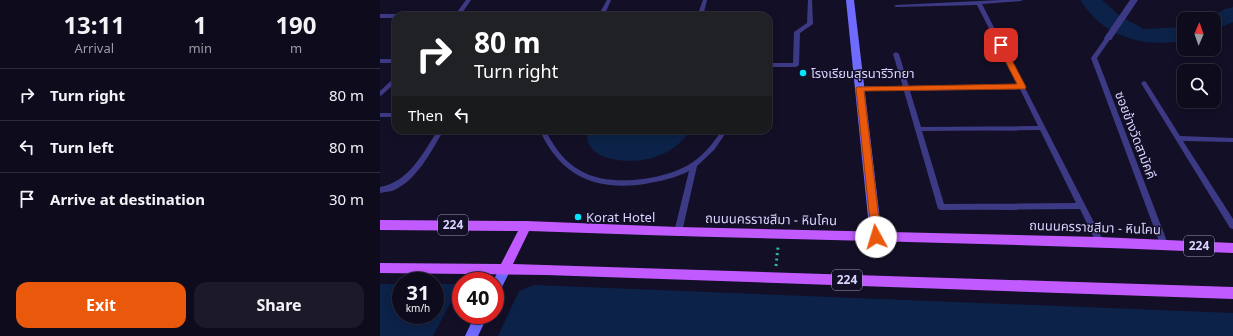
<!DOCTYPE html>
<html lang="en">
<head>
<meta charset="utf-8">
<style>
	:root { --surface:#0e0b1c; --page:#1c1929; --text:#f1f3f6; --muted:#9b9ba3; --line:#2e2b3b; --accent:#ea580c }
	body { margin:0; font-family:"Noto Sans","Noto Sans Thai",sans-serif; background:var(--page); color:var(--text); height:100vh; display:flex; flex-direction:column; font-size:15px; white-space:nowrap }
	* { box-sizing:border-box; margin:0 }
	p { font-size:13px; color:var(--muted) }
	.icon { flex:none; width:22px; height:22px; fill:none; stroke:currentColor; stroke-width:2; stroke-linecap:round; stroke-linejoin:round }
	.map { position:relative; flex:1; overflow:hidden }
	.sheet { display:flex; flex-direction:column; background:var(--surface); width:380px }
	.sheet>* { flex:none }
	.top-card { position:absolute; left:12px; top:12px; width:380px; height:122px; border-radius:12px; box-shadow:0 2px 10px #0003,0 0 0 1px var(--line); background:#202124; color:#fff; overflow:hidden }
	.needle { width:26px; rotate:2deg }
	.controls { position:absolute; left:797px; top:12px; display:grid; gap:8px }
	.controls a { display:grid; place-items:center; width:44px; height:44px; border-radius:8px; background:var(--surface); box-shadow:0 2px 10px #0003,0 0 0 1px var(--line); font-size:20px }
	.speed { position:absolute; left:12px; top:272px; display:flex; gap:8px; font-size:20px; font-weight:700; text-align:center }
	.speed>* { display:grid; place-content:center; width:52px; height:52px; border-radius:50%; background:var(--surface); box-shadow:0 2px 10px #0003,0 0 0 1px var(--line); line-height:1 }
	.speed small { font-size:10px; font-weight:400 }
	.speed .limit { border:6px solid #d22; background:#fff; color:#111 }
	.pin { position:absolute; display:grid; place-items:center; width:34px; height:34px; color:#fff; margin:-17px; border-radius:8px; box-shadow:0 2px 6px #0006 }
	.me { position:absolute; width:44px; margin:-22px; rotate:354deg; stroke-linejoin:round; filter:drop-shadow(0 0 3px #0008) }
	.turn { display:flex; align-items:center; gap:14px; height:84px; padding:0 16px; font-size:18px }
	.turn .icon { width:52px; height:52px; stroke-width:2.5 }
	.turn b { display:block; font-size:28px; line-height:34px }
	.then { display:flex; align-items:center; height:38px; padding:0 16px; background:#0003; gap:8px; font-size:15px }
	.eta { display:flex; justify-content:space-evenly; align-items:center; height:68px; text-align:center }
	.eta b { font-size:24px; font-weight:700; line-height:28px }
	.primary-button { display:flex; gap:8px; margin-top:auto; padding:8px 16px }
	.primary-button a { flex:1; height:46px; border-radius:12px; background:var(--accent); color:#fff; font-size:16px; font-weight:700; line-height:46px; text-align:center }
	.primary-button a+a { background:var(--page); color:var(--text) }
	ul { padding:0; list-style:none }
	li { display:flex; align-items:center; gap:12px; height:52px; padding:0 16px; border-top:1px solid var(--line) }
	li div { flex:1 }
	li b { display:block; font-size:15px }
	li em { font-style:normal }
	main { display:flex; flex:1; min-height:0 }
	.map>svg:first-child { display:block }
</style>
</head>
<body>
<main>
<section class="sheet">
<div class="eta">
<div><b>13:11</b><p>Arrival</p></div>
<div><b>1</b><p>min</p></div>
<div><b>190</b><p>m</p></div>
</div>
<ul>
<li><svg class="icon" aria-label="right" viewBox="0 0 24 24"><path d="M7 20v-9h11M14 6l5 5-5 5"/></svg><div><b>Turn right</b></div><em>80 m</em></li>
<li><svg class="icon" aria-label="left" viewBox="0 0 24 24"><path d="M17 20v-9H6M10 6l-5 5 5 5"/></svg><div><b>Turn left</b></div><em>80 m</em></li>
<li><svg class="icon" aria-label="arrive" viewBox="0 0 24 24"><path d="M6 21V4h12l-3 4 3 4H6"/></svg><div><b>Arrive at destination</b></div><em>30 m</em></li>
</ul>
<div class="primary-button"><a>Exit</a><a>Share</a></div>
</section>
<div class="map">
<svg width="853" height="336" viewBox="0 0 853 336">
	<rect width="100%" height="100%" fill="#130f26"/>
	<g fill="#0c2248">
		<path d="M 207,130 L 311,130 C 302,143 290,152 275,157 C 254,165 202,163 207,130 Z"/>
		<polygon points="0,284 21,284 21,315 55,315 55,284 75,284 77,290 53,336 0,336"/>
		<polygon points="154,285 853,313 853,336 118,336 139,291"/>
	</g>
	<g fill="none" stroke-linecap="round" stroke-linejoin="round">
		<g fill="#0c2248" fill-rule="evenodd">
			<path d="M 700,0 L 722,0 L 740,16 L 764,29 L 804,27 L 804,41 C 761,47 725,38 700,0 Z"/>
			<polygon points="853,7 853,22 834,30 834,19 826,19 845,9"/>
		</g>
		<polyline stroke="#2fb8b0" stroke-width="3" stroke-dasharray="2 3.5" stroke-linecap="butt" points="396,266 398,247"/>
		<g fill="#3d3a85" fill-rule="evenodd">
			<polygon points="86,0 91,0 80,16 74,16"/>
			<polygon points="227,0 231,0 224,16 218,16"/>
			<polygon points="323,0 327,0 323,16 317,16"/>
			<polygon points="428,0 432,0 433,24 420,33 419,65 416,67 388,67 388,63 413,63 414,32 427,23"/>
			<path d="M 620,0 L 643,0 L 641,1 L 602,4 L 723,240 L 724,242 L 723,244 L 720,245 L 717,244 L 700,209 L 561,210 L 558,209 L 524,91 L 480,90 L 477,88 L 480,86 L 523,87 L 513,54 L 516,52 L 519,54 L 529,87 L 638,85 L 597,5 L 516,7 L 514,6 L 516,5 ZM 640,89 L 658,126 L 541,127 L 530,91 ZM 660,130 L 696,203 L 564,204 L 542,131 Z"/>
			<polygon points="0,14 16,14 19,16 16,16 16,18 0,18"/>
			<polygon points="728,36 731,38 717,58 788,244 787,246 784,247 781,246 780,244 711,58 726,37"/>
			<rect x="0" y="59" width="16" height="4"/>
			<polygon points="16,77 16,82 2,95 0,96 0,91 14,78"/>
			<polygon points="764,81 766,82 800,136 853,138 853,142 803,141 853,219 853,229 850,228 761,83"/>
			<rect x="0" y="113" width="16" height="4"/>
			<path d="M 58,130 L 64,130 C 51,151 37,181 12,191 C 8,192 4,192 0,193 L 0,187 C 29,182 43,153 58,130 Z"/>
			<path d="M 162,130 L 168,130 L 167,133 C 175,149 186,163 201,171 C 230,188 287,180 313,162 C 325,154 334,142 342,130 L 348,130 L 334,150 L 317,166 L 302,232 L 301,234 L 298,235 L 295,234 L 294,232 L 309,171 C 296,178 280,181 265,184 C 217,191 182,177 161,133 Z"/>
		</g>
		<polygon fill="#3d3a85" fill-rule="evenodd" points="750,0 758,0 731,40 725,40 724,38"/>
		<g fill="#6f6bff" fill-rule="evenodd">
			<polygon points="466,0 474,0 502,237 500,240 496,242 492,240 490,237"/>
			<polygon points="125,264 129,265 131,269 119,293 115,295 115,281 113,281 121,265"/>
			<polygon points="95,315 108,315 98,336 85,336"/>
		</g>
		<path fill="#c25bff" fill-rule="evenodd" d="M 0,220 L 146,221 L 298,227 L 720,237 L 853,243 L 853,253 C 619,242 384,240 149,231 L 133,264 L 853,287 L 853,299 L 166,275 L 0,273 L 0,263 L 121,264 L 138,231 L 0,230 Z"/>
	</g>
	<polygon fill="#ea580c" stroke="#983908" points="621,43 624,45 646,87 645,89 484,91 501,237 499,240 496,241 492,240 476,88 477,87 637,84 617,45"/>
	<g fill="#00e5ff" stroke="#130f26" stroke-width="1.5">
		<circle cx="423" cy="73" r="4"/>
		<circle cx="198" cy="217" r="4"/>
	</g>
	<g text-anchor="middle" stroke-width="3" stroke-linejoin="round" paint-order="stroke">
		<g fill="#130f26" stroke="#9e99be" stroke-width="1">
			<rect x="58" y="215" width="30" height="20" rx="3"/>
			<rect x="804" y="236" width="30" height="20" rx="3"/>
			<rect x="452" y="270" width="30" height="20" rx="3"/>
		</g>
		<g font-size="12" font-weight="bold" fill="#d9d4ff">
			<text x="73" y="229">224</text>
			<text x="819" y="250">224</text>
			<text x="467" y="284">224</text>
		</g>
		<g font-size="13" fill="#d9d4ff" stroke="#130f26" text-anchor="start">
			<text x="431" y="78">โรงเรียนสุรนารีวิทยา</text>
			<text x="206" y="222">Korat Hotel</text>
		</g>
		<g font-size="13" fill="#d9d4ff" stroke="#130f26">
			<text transform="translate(756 135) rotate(69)" y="5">ซอยข้างวัดสามัคคี</text>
			<text transform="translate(391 219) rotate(1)" y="5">ถนนนครราชสีมา - หินโคน</text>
			<text transform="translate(715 227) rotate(2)" y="5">ถนนนครราชสีมา - หินโคน</text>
		</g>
	</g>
</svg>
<div class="controls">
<a><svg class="needle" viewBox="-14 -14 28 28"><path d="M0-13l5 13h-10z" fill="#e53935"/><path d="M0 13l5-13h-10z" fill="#9b9ba3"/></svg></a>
<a><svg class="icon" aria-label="search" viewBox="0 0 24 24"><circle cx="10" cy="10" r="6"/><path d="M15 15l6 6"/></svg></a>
</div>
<div class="speed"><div>31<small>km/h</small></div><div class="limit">40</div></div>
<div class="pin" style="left:621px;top:45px;background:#d93025"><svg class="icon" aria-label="arrive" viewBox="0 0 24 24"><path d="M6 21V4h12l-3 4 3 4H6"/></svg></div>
<svg class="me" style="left:496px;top:237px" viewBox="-20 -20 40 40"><circle r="19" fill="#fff"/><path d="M0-13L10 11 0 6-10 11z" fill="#ea580c"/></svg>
<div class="top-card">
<div class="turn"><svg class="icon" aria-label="right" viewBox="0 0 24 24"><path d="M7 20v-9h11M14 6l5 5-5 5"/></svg><div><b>80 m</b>Turn right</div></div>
<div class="then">Then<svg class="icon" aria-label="left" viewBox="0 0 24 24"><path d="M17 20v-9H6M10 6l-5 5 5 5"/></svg></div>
</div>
</div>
</main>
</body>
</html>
